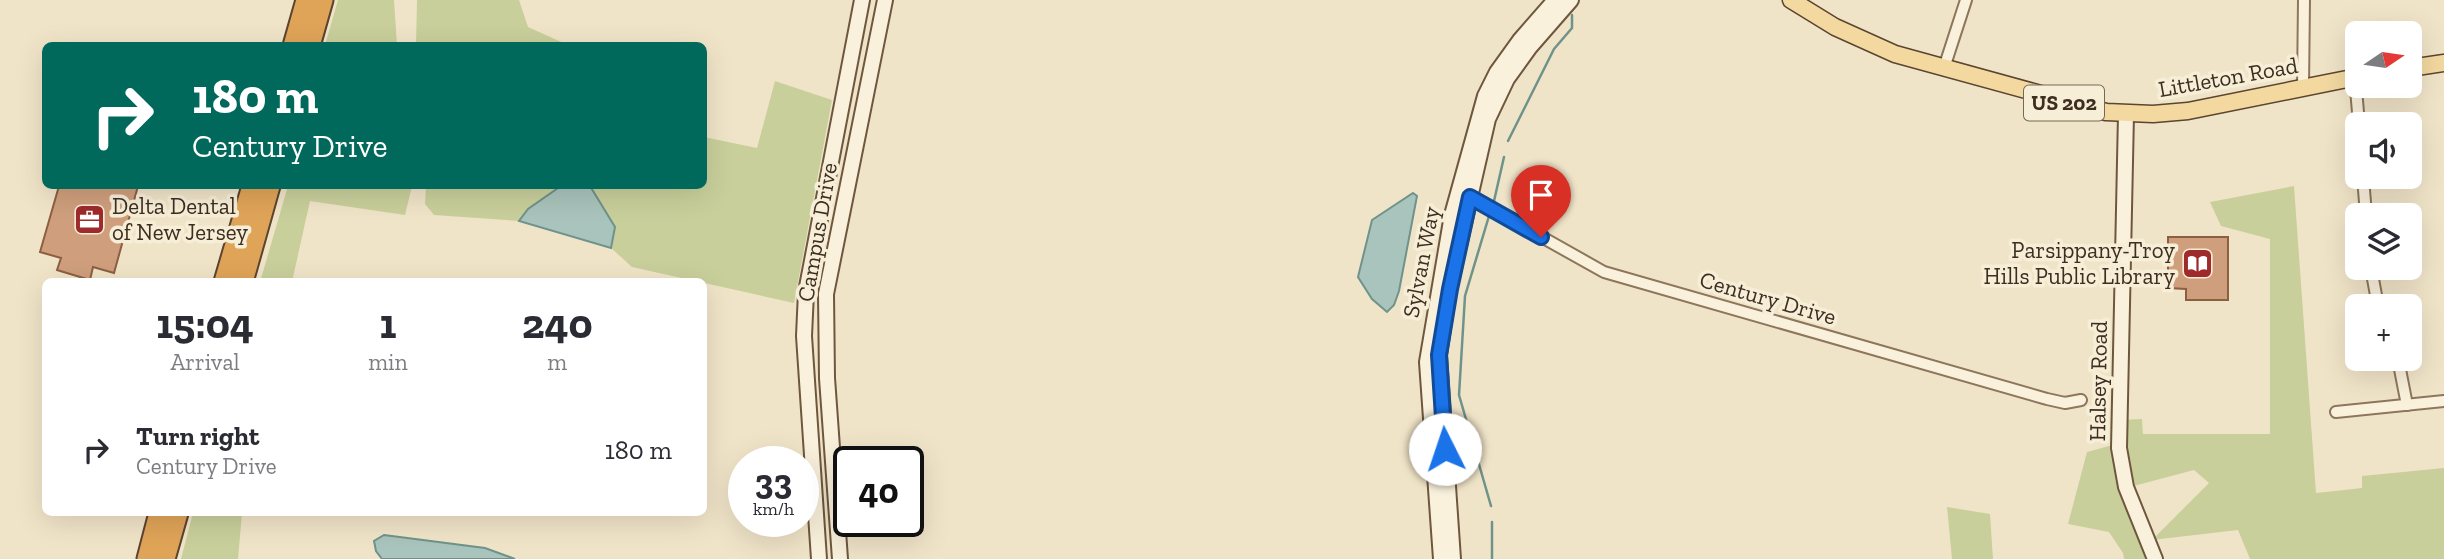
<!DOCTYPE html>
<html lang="en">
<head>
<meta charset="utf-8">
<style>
	:root { --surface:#fff; --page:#f2f2f3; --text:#2b2b33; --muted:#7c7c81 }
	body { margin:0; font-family:"Zilla Slab",serif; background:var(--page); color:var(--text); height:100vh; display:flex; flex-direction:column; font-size:26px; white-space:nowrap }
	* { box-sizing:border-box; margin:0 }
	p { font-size:23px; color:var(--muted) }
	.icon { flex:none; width:38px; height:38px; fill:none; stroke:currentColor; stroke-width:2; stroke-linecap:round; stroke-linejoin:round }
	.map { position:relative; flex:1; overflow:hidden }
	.details { position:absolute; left:42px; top:278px; width:665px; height:238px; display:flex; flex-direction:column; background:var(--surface); border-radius:10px; box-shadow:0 7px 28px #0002 }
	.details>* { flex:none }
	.banner { position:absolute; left:42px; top:42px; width:665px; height:147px; border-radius:10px; box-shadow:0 7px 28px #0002; background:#00695c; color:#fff; overflow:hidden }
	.needle { width:46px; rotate:77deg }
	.tools { position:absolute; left:2345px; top:21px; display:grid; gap:14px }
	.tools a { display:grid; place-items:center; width:77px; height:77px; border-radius:10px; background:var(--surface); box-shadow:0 7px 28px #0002; font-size:35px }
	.speed { position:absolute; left:728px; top:446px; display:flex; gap:14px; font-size:35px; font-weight:700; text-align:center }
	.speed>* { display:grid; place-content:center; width:91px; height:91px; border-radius:50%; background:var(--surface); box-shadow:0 7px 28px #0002; line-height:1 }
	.speed small { font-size:18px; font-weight:400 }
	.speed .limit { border:4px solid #111; border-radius:10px; background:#fff; color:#111 }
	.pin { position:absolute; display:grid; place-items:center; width:60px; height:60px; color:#fff; margin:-72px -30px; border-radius:50% 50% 50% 0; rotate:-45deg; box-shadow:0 0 7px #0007 }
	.pin .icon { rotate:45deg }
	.me { position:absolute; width:77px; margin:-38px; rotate:356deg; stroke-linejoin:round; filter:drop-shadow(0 0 5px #0008) }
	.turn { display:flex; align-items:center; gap:24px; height:147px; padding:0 35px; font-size:32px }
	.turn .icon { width:91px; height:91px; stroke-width:2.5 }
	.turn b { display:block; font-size:49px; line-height:60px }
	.eta { display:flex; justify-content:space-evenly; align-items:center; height:119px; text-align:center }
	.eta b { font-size:42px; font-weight:700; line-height:49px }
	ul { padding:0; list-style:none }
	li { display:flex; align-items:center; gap:21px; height:105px; padding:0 35px }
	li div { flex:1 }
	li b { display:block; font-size:26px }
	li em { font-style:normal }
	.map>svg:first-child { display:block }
</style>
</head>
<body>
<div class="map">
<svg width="2444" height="559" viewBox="0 0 2444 559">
	<rect width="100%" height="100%" fill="#f0e4c8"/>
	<g fill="#c9cf9b">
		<polygon points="338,0 394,0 397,45 325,45"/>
		<polygon points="417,0 519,0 528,27 568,45 416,45"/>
		<polygon points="775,81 832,100 794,303 632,267 611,248 615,227 590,186 704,186 704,137 757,148"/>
		<polygon points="288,186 412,186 405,215 310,201 292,282 260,282"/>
		<polygon points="426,186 561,186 528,209 519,221 434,215 425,204"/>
		<polygon points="2294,186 2316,493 2362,488 2362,476 2444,468 2444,559 2250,559 2238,530 2152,540 2209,483 2194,470 2126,488 2156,559 2124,559 2123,553 2109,532 2068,524 2087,452 2120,443 2120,420 2142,419 2143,434 2270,434 2270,239 2221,226 2210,202"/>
		<polygon points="1947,507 1990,514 1993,559 1952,559"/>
		<polygon points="193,513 242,513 238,559 181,559"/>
	</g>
	<g fill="#a9c4bc" stroke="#6f938a" stroke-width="2">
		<polygon points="561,186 590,186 615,227 611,248 519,221 528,209"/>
		<polygon points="1413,193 1417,196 1399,291 1394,305 1387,312 1372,299 1358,277 1372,220"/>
		<polygon points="384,535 485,548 515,559 382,559 376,551 374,541"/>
	</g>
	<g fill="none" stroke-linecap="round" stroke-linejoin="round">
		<g stroke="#6f938a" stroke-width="2.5">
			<polyline points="1508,141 1554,49 1572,28 1572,15"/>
			<polyline points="1494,201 1504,157"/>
			<polyline points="1489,216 1465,296 1459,395 1491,506"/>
			<polyline points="1492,559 1492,522"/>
		</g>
	</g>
	<g fill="#cf9f7d" stroke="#8d5f41" stroke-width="2">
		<polygon points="59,186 138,186 114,273 93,267 90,280 57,270 61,258 40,252"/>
		<polygon points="2168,237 2228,237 2228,300 2186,300 2186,289 2168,288"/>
	</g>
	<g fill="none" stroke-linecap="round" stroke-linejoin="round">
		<defs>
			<g id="street">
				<polyline points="1944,68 1966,0"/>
				<polyline points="2355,77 2359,124"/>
				<polyline points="2303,87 2304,0"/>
				<polyline points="2363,177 2366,215"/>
				<polyline points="1465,194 1604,272 2047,399 2065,403 2081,400"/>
				<polyline points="2371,268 2378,306"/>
				<polyline points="2398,359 2407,405"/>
				<polyline points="2336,412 2444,401"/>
			</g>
			<g id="secondary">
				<polyline points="2126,114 2119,448 2126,487 2155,559"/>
				<polyline points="819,559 804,336 806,292 862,0"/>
				<polyline points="840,559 827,378 826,294 885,0"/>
				<polyline points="1441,559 1427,362 1452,215 1485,96 1497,72 1520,40 1555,0"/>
				<polyline points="1453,559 1439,355 1449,289 1488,119 1507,79 1530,47 1571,0"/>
			</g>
			<g id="primary">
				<polyline points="1791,0 1835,27 1895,54 2106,112 2153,114 2188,111 2357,77"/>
				<polyline points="2410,68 2444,63"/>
			</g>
			<g id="highway">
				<polyline points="293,46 306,0"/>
				<polyline points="310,46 323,0"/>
				<polyline points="224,282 252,186"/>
				<polyline points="243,282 270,186"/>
				<polyline points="147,559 159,513"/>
				<polyline points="165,559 178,513"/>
			</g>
		</defs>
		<use href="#street" stroke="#8d765c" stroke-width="14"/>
		<use href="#secondary" stroke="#6f573f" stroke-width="18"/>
		<use href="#primary" stroke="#5b4430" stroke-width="19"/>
		<use href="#highway" stroke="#5b4430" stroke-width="23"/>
		<use href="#street" stroke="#faf1dc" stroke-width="10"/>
		<use href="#secondary" stroke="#faf1dc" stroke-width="14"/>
		<use href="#primary" stroke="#f3d9a0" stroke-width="16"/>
		<use href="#highway" stroke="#e0a458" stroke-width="19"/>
	</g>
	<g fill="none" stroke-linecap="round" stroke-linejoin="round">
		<defs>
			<polyline id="route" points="1445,449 1439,355 1450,289 1470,197 1541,237"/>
		</defs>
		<use href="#route" stroke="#114b97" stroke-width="18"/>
		<use href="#route" stroke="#1a73e8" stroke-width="12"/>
	</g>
	<defs>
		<symbol id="office-square" viewBox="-11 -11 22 22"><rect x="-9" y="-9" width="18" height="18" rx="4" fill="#9e2a2b" stroke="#f7eed8"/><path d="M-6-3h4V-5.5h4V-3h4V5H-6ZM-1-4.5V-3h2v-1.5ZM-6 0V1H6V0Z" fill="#fff"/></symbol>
		<symbol id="library-square" viewBox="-11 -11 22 22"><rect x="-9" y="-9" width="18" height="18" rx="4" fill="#9e2a2b" stroke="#f7eed8"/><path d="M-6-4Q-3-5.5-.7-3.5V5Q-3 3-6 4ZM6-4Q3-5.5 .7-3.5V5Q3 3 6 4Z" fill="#fff"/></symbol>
	</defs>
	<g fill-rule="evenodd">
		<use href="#office-square" x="72" y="202" width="35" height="35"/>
		<use href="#library-square" x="2180" y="246" width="35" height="35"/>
	</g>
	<g text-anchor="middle" stroke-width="7" stroke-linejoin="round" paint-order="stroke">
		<rect fill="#f7eed8" stroke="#756857" stroke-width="2" x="2024" y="85.5" width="80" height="35" rx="5"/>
		<g font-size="21" font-weight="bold" fill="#3d2e20">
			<text x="2064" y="110">US 202</text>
		</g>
		<g font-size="23" fill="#3d2e20" stroke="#f7eed8">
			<text transform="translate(2228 77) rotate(-10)" y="8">Littleton Road</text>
			<text transform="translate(817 232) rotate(-80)" y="8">Campus Drive</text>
			<text transform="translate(1421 262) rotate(-79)" y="8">Sylvan Way</text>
			<text transform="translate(1768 298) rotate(16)" y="8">Century Drive</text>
			<text transform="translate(2098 381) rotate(-89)" y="8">Halsey Road</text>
		</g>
		<g font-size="23" fill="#3d2e20" stroke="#f7eed8" text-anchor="start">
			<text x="112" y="214">Delta Dental<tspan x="112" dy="26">of New Jersey</tspan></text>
			<text x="2175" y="258" text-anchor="end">Parsippany-Troy<tspan x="2175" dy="26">Hills Public Library</tspan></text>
		</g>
	</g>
</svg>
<div class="tools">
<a><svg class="needle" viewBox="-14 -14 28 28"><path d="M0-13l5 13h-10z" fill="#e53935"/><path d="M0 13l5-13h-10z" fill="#7c7c81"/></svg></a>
<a><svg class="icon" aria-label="sound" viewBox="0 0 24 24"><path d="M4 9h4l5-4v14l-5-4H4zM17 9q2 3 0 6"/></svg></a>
<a><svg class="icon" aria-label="layers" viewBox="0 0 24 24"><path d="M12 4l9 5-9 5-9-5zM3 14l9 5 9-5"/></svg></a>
<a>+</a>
</div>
<div class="speed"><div>33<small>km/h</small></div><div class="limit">40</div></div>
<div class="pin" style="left:1541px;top:237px;background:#d93025"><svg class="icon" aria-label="arrive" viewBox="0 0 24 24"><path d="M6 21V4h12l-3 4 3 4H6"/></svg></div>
<svg class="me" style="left:1445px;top:449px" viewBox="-20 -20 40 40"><circle r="19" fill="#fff"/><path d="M0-13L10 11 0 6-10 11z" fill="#1a73e8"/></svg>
<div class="banner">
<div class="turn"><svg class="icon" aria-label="right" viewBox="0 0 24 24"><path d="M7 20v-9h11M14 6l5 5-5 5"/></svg><div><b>180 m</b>Century Drive</div></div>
</div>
<section class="details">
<div class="eta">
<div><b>15:04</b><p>Arrival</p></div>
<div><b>1</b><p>min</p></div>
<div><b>240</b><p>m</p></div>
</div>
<ul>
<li><svg class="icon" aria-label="right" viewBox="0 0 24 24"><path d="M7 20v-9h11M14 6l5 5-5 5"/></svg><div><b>Turn right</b><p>Century Drive</p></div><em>180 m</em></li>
</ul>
</section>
</div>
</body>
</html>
